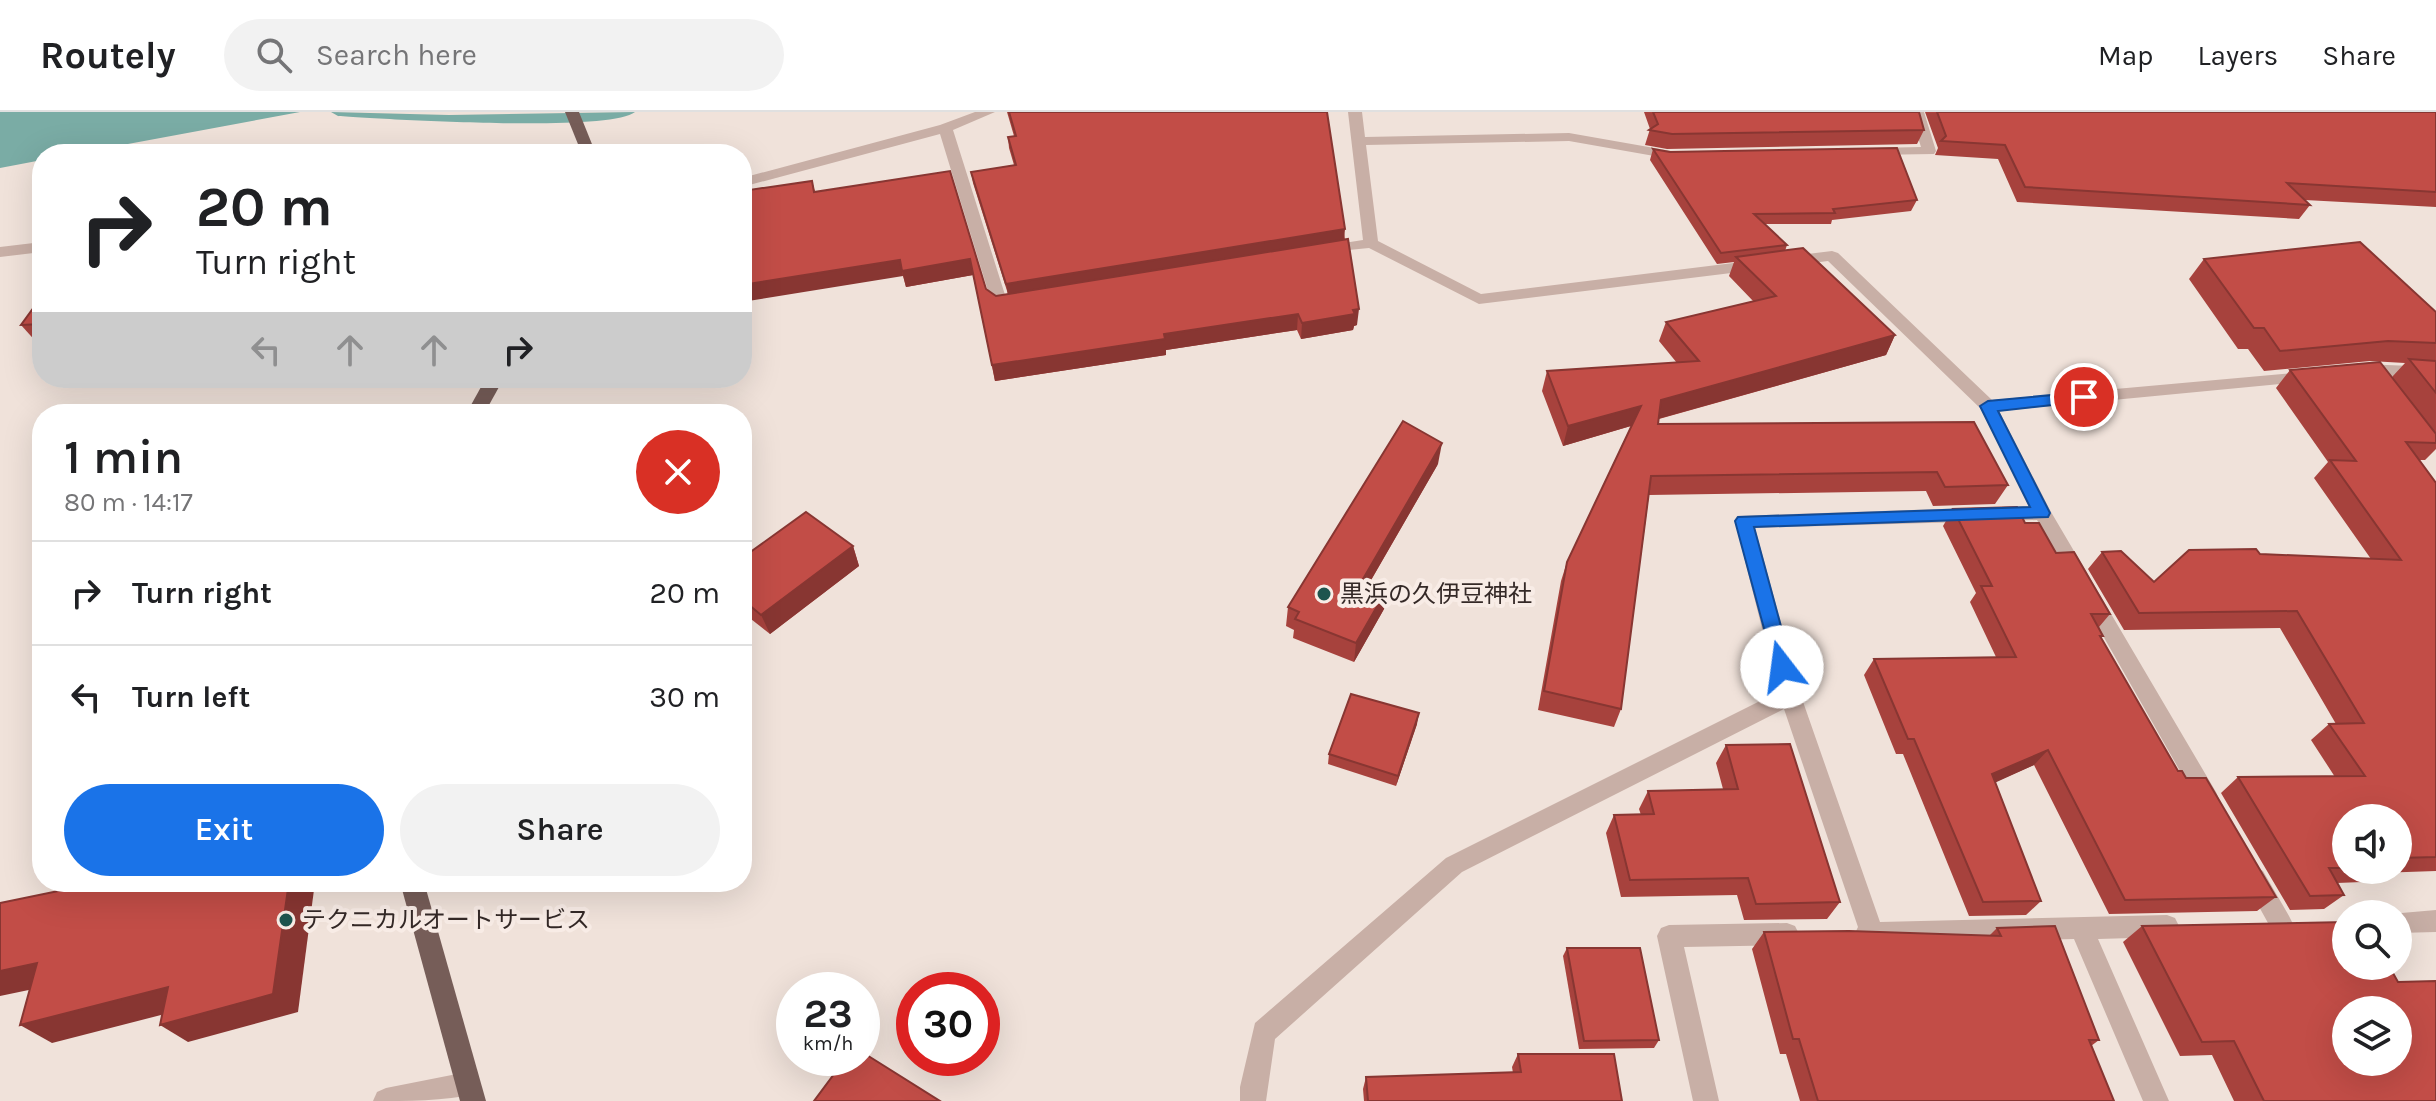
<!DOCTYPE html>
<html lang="en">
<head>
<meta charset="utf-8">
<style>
	:root { --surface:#fff; --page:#f2f2f2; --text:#202124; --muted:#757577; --line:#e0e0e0; --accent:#1a73e8 }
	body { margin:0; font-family:Karla,"Noto Sans JP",sans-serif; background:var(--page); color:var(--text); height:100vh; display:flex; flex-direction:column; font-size:30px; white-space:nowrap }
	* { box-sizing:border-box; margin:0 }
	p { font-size:26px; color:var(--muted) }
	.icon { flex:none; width:44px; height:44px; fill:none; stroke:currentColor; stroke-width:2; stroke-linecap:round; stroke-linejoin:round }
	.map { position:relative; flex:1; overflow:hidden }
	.panel { position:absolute; left:32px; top:292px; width:720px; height:488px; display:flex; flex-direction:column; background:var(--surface); border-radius:32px; box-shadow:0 8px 32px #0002 }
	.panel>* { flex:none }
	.banner { position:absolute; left:32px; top:32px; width:720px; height:244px; border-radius:32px; box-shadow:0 8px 32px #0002; background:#fff; color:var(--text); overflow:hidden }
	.controls { position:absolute; left:2332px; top:692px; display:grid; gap:16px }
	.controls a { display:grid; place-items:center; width:80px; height:80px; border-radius:50%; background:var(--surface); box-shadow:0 8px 32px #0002; font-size:40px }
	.speed { position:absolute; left:776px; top:860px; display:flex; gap:16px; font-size:40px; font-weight:700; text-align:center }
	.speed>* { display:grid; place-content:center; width:104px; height:104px; border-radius:50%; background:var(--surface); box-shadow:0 8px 32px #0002; line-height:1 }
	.speed small { font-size:20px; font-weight:400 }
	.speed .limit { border:12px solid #d22; background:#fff; color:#111 }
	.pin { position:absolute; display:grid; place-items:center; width:68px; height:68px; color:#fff; margin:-34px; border:4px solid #fff; border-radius:50%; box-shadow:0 2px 8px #0007 }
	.me { position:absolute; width:88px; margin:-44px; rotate:345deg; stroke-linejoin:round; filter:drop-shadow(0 0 6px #0008) }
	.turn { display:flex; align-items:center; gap:28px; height:168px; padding:0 32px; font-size:36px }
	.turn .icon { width:104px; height:104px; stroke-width:2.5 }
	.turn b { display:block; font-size:56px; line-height:68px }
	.lanes { display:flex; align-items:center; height:76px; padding:0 32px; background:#0003; justify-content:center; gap:40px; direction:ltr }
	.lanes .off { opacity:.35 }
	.round { display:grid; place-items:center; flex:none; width:84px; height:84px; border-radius:42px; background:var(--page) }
	.overview { display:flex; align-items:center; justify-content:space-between; height:136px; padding:0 32px }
	h1 { font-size:48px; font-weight:600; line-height:60px }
	.primary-button { display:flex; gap:16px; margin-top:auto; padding:16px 32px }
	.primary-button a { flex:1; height:92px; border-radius:48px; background:var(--accent); color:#fff; font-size:32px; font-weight:600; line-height:92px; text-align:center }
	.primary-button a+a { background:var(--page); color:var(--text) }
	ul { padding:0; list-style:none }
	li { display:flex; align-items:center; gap:24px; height:104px; padding:0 32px; border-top:2px solid var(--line) }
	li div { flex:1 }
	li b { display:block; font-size:30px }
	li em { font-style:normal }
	header { display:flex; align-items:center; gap:48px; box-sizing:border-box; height:112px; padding:0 40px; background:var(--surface); border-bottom:2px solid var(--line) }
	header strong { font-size:38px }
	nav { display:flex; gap:44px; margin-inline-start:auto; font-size:28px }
	.search { width:560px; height:72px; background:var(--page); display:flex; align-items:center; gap:20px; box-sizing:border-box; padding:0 28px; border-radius:44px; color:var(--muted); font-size:30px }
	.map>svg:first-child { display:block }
</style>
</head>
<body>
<header>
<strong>Routely</strong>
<div class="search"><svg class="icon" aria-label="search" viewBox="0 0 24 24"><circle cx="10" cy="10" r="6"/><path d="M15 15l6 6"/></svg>Search here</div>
<nav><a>Map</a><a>Layers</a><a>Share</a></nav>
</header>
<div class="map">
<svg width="2436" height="989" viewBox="0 0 2436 989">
	<rect width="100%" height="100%" fill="#f0e2da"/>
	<polygon fill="#7aaca5" points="0,0 300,0 74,42 42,42 42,48 0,56"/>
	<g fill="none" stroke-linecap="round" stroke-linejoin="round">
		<path fill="#7aaca5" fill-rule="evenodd" d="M 331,0 L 449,3 L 635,0 C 608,21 383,7 338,4 Z"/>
		<g fill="#c8afa6" fill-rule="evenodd">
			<polygon points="975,0 995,0 953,18 1006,186 1023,185 1023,193 1000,197 992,192 940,22 742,75 742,66 940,13"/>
			<polygon points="1348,0 1362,0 1365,25 1569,21 1677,40 1684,44 1677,48 1569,29 1366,33 1378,129 1481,182 1832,139 1838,141 1992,288 2317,259 2320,263 2311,269 1999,299 2051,400 2216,680 2219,687 2216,694 2208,697 2200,694 2037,408 1755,416 1801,584 1880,810 2167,803 2175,806 2179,814 2175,822 2167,825 2098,827 2169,989 2143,989 2074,827 1872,832 1859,829 1855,821 1858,815 1784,597 1462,760 1275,927 1266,989 1240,989 1240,975 1255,911 1446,746 1778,580 1735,409 1737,404 2029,394 1981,297 1828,149 1479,192 1369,136 1318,141 1318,135 1363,128"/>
			<polygon points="1910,0 1924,0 1936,39 1934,42 1868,43 1866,40 1873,36 1921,35"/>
			<polygon points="42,130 42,140 0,145 0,135"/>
			<polygon points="2363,252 2436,255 2436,267 2357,262 2354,258 2357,254"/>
			<polygon points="2255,755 2263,759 2289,804 2293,812 2289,820 2281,823 2273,820 2247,773 2243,766 2247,759"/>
			<polygon points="2436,798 2436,820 2398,821 2398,802 2390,802"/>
			<polygon points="1787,811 1795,814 1799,822 1795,830 1787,833 1684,835 1719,989 1693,989 1657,824 1661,816 1669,813"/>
			<path d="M 467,960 L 476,964 L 480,973 L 476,982 C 445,989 406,989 373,989 L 377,980 L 386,976 Z"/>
		</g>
		<g fill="#765d58" fill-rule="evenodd">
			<polygon points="565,0 579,0 596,42 582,42"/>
			<polygon points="486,266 504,266 484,302 466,302"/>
			<polygon points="400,770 424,770 486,989 460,989"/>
		</g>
	</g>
	<g fill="#a7423d" fill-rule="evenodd">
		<polygon points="1007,0 1327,0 1357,213 1354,214 1353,218 1301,227 1297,218 1166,238 1166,243 995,269 973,163 906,175 903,164 749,84 812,69 815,80 950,59 986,177 996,184 1008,182 973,71 971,60 1014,53 1009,36 1008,25 1014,24"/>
		<polygon points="1644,0 1919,0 1924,18 1917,32 1667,37 1645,33 1650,17"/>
		<polygon points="1925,0 2436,0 2436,95 2305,88 2310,93 2299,107 2017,90 1998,47 1935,43 1938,36"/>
		<polygon points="1653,37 1917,88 1911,99 1832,108 1831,112 1765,112 1787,133 1785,139 1895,223 1886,243 1659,307 1658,312 2008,373 1995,392 1933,394 1926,379 1649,383 1621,597 1614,615 1538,598 1561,469 1567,450 1631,314 1563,334 1542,279 1547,259 1677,251 1659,229 1666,210 1754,190 1729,164 1734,150 1717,152 1650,48"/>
		<path d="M 2204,147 L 2436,200 L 2436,337 L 2425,348 L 2419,348 L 2436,371 L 2436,759 L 2377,761 L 2362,770 L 2337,771 L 2344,783 L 2324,797 L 2290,798 L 2221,681 L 2238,665 L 2335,665 L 2311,628 L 2329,612 L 2336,612 L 2280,516 L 2124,518 L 2088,457 L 2102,440 L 2154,470 L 2260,442 L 2371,447 L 2314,366 L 2328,350 L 2276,276 L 2290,258 L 2392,265 L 2405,251 L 2370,249 L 2264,259 L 2248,237 L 2238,237 L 2189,167 ZM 2346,706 L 2398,706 L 2398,758 L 2346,758 Z"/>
		<polygon points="42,184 42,233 39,233 21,213"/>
		<polygon points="1438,352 1370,470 1387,477 1384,497 1354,550 1293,526 1294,518 1286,514 1288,495"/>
		<polygon points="1953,397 2025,411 2056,441 2110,502 2099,515 2103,524 2101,525 2178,659 2186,666 2276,785 2257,799 2109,802 2034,653 1995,670 2041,789 2026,803 1969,804 1903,642 1896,642 1864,563 1874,547 1996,545 1970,490 1976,481 1943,414"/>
		<polygon points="853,434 859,454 770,522 742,500 742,446"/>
		<polygon points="1417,612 1396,674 1328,652 1329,642"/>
		<polygon points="1726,633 1840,790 1827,807 1744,808 1737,783 1621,785 1606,721 1614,703 1641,703 1639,697 1648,679 1723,677 1716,651"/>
		<polygon points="2142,814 2398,870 2436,989 2234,989 2212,943 2180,944 2123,830"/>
		<polygon points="1997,816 2099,928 2091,934 2114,989 1800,989 1786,942 1780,942 1752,837 1764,820 1989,824"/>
		<polygon points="1567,836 1659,928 1654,936 1579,937 1563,844"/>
		<polygon points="1518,942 1622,989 1364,989 1363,977 1366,965 1513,961 1512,955"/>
	</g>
	<g fill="#883632">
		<polygon points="1345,117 1344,128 1008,183 1006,172"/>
		<polygon points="970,147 973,163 906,175 902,159"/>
		<polygon points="900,148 903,164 742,190 742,173"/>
		<polygon points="1359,197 1357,213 1354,214 1353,218 1301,227 1302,211"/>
		<polygon points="1298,202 1297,218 1166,238 1166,243 995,269 992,253 1164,222"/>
		<polygon points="1895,223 1886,243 1654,308 1661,288"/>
		<polygon points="1641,294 1634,313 1563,334 1568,314"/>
		<polygon points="1442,331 1438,352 1360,487 1363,467"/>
		<polygon points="853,434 859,454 770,522 761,503"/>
		<polygon points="1387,477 1384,497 1354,550 1356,531"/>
		<polygon points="1419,601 1417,612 1396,674 1398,664"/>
		<polygon points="2048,638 2034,653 1979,678 1992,662"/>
		<polygon points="289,770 315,770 298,900 188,930 160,913"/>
		<polygon points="37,851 67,870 0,884 0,859"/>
		<polygon points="168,875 196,894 52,931 20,913"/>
	</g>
	<g fill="#c24d47" stroke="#883632" stroke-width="2" fill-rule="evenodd">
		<polygon points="1009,0 1327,0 1345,117 1006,172 971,60 1016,53 1008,25 1016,24"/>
		<polygon points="1653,0 1919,0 1924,18 1672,22 1649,18 1658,12"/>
		<polygon points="1937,0 2436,0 2436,80 2287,71 2310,93 2025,75 2005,33 1941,29 1946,24"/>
		<polygon points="1897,36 1917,88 1833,97 1835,101 1754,102 1787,133 1721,141 1653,37 1670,40"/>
		<polygon points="950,59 986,177 996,184 1348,127 1359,197 1353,198 1355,202 1302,211 1298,202 1164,222 1165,227 992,253 970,147 902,159 900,148 742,173 742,85 749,84 749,78 812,69 814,80"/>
		<polygon points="2360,130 2436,200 2436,231 2388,229 2280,239 2264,216 2254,216 2204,147"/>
		<polygon points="1803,136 1895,223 1661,288 1658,312 1974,310 2008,373 1945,375 1937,360 1651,364 1621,597 1544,579 1567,450 1641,294 1568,314 1547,259 1699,249 1666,210 1776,184 1736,145"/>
		<polygon points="42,184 42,212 21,213"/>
		<polygon points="2409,247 2436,249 2436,281"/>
		<polygon points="2380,250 2436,322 2436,331 2406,330 2436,371 2436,745 2398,746 2398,706 2346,706 2346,756 2329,756 2344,783 2310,784 2238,665 2365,664 2329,612 2364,611 2297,499 2139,501 2102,440 2121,439 2154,470 2189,438 2256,437 2260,442 2401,448 2330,348 2356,349 2290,258"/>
		<polygon points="1403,309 1442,331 1363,467 1387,477 1356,531 1295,507 1299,500 1288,495"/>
		<polygon points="2017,395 2025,411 2039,411 2056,441 2074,440 2110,502 2091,502 2103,524 2100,524 2178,659 2182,659 2186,666 2206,666 2276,785 2125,788 2048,638 1992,662 2041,789 1983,790 1914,627 1908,627 1874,547 2016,545 1981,474 1992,474 1953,397"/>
		<polygon points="806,400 853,434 761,503 742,487 742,446"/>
		<polygon points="1351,582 1419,601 1398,664 1329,642"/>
		<polygon points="1790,632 1840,790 1756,792 1748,766 1630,768 1614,703 1654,702 1648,679 1738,677 1726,633"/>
		<polygon points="102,770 289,770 273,882 160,913 168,875 20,913 37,851 0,859 0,791"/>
		<path d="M 2346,810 L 2346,854 L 2389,854 L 2398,870 L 2436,869 L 2436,989 L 2264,989 L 2234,929 L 2202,930 L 2142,814 ZM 2346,898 L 2398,898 L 2398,950 L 2346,950 Z"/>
		<polygon points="2055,814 2099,928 2089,928 2114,989 1818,989 1799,927 1793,927 1764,820 1849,819 2001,824 1997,816"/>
		<polygon points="1567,836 1640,836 1659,928 1584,929"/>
		<polygon points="862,940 940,989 814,989 846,946 862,946"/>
		<polygon points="1518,942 1614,942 1622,989 1368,989 1366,965 1521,960"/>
	</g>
	<polygon fill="#1a73e8" stroke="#114b97" stroke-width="2" points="2084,280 2092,285 2089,289 1998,299 2050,401 2048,405 1754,415 1792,555 1789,561 1776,561 1735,409 1738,405 2030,395 1980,294 1988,289"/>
	<g fill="#1e544e" stroke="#f8ece6" stroke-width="3">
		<circle cx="1324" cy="482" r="8"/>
		<circle cx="286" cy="808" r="8"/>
	</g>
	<g text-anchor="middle" stroke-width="8" stroke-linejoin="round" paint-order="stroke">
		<g font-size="24" fill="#342927" stroke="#f8ece6" text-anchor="start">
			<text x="1340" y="490">黒浜の久伊豆神社</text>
			<text x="302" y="816">テクニカルオートサービス</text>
		</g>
	</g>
</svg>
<div class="controls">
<a><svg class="icon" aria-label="sound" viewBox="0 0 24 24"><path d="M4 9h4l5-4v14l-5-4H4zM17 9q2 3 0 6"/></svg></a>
<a><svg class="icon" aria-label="search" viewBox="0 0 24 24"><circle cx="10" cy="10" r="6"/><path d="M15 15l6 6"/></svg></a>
<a><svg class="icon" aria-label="layers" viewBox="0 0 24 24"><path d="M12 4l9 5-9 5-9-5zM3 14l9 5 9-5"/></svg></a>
</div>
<div class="speed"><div>23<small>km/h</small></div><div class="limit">30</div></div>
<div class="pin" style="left:2084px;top:285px;background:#d93025"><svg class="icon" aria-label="arrive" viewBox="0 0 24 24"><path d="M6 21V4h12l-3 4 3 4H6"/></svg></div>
<svg class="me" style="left:1782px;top:555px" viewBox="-20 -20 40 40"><circle r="19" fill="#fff"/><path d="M0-13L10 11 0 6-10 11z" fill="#1a73e8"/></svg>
<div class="banner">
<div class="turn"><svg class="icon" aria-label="right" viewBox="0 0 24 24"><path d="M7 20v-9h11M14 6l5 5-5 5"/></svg><div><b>20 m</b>Turn right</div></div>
<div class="lanes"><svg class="icon off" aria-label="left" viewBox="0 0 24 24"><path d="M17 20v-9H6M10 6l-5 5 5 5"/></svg><svg class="icon off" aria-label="ahead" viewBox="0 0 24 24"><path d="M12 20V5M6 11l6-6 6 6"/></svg><svg class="icon off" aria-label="ahead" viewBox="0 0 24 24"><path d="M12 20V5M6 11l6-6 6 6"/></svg><svg class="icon" aria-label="right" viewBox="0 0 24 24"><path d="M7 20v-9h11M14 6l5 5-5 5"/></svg></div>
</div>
<section class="panel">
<div class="overview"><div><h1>1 min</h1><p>80 m · 14:17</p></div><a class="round" style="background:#d93025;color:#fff"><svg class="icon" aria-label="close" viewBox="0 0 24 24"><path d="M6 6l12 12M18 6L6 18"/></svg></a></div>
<ul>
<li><svg class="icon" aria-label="right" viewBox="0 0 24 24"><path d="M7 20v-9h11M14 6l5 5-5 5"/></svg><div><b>Turn right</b></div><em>20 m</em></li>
<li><svg class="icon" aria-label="left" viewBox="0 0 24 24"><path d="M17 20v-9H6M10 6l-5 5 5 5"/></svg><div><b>Turn left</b></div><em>30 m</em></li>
</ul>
<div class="primary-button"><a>Exit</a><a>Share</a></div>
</section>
</div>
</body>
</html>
